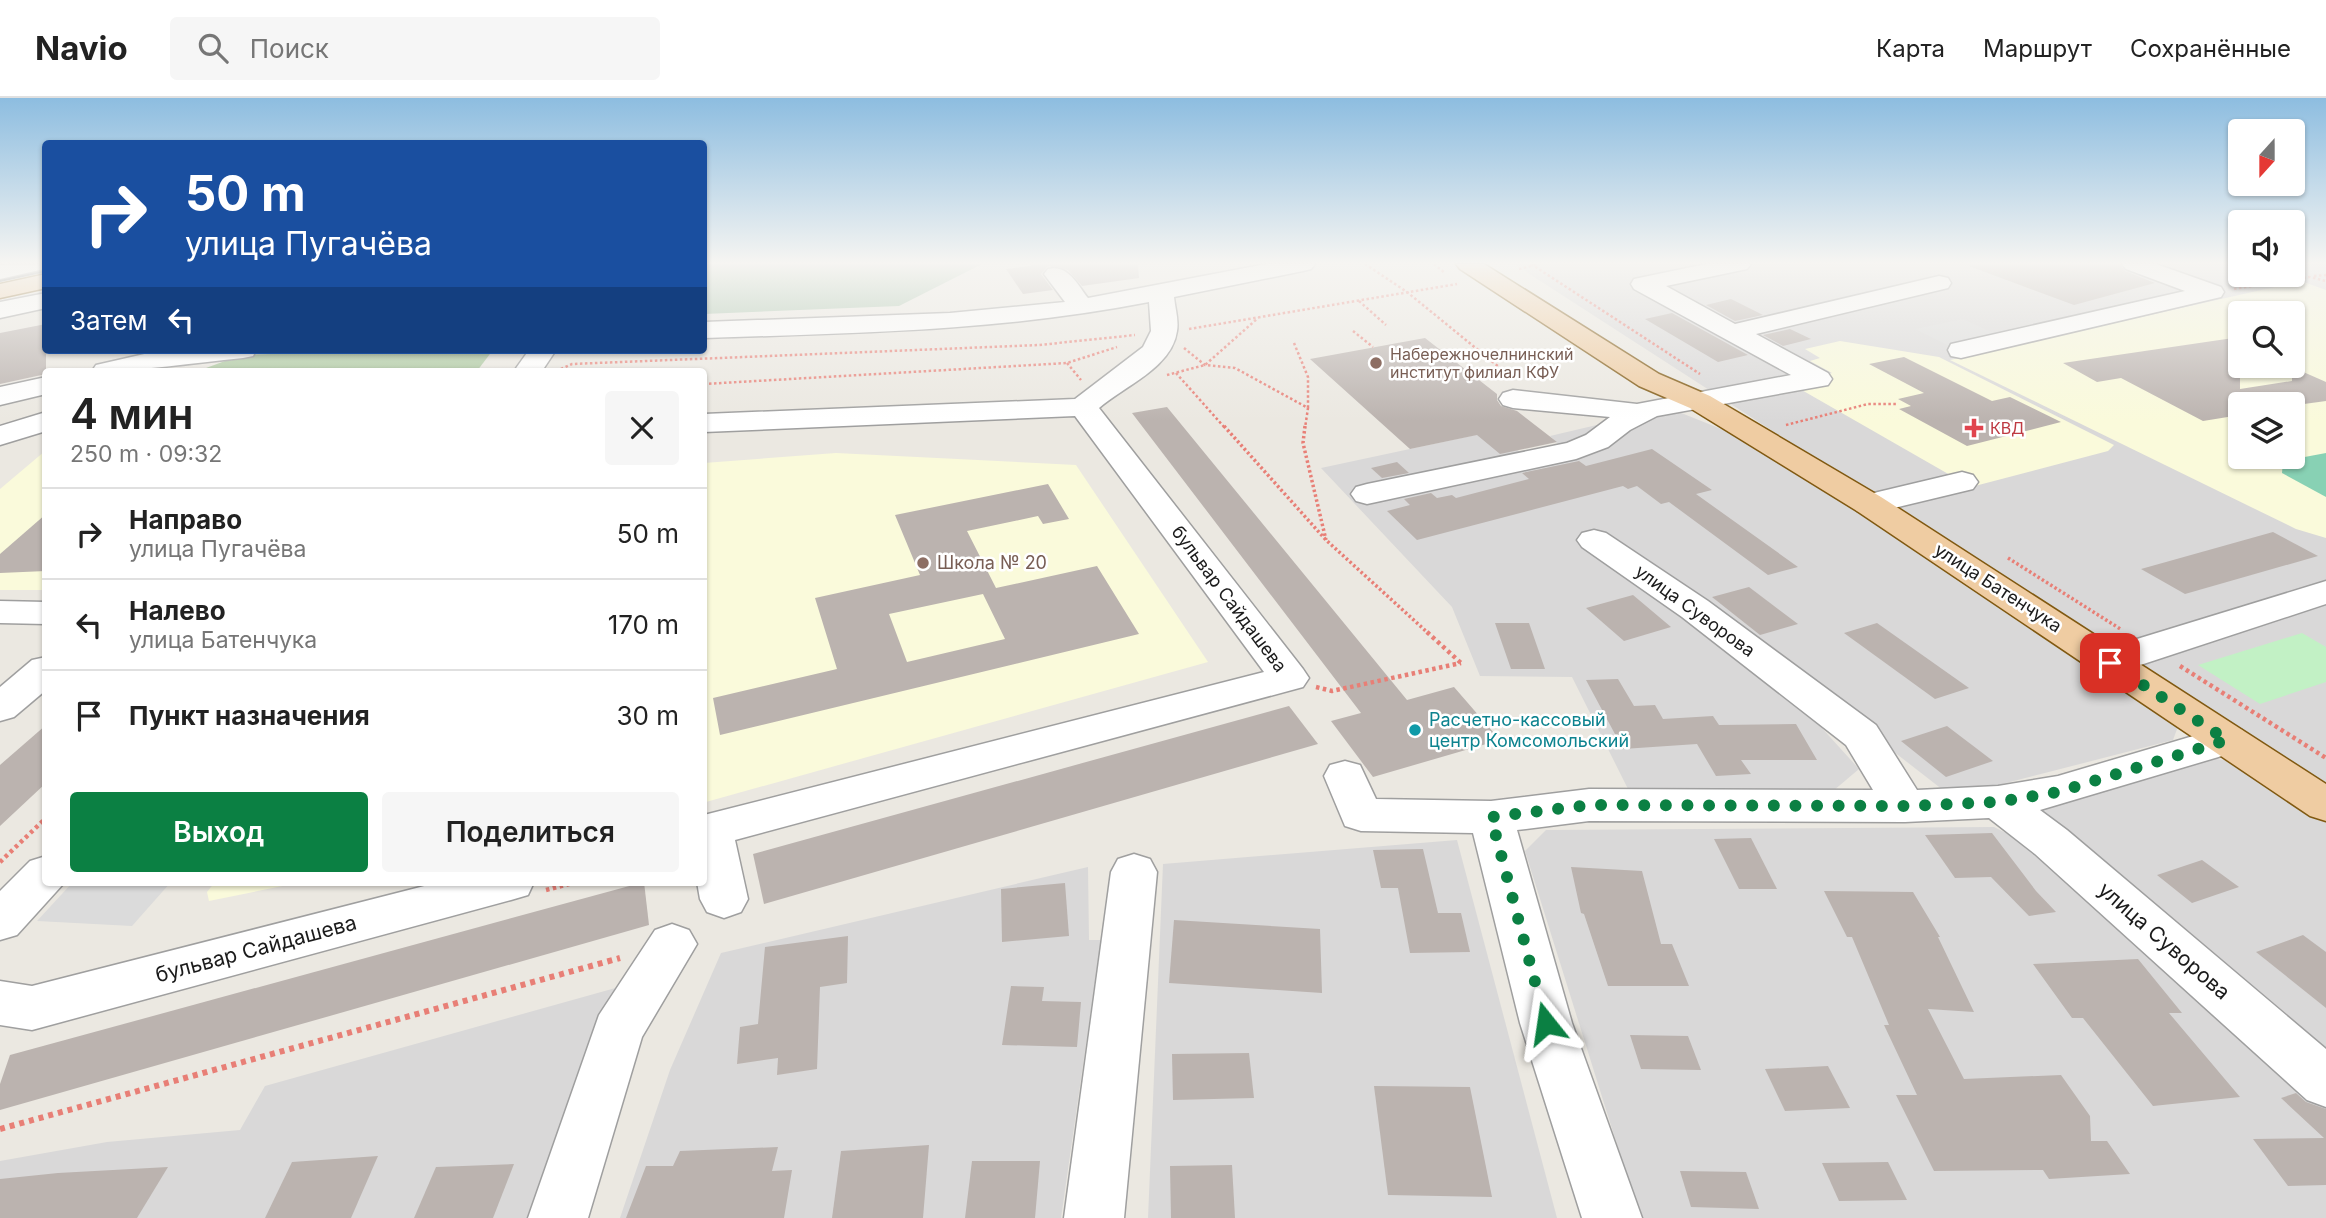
<!DOCTYPE html>
<html lang="ru">
<head>
<meta charset="utf-8">
<style>
	:root { --surface:#fff; --page:#f6f6f6; --text:#222; --muted:#767676; --line:#e0e0e0; --accent:#0b8043 }
	body { margin:0; font-family:Inter,sans-serif; background:var(--page); color:var(--text); height:100vh; display:flex; flex-direction:column; font-size:26px; white-space:nowrap }
	* { box-sizing:border-box; margin:0 }
	p { font-size:23px; color:var(--muted) }
	.icon { flex:none; width:38px; height:38px; fill:none; stroke:currentColor; stroke-width:2; stroke-linecap:round; stroke-linejoin:round }
	.map { position:relative; flex:1; overflow:hidden }
	.details { position:absolute; left:42px; top:270px; width:665px; height:518px; display:flex; flex-direction:column; background:var(--surface); border-radius:7px; box-shadow:0 2px 5px #0004 }
	.details>* { flex:none }
	.banner { position:absolute; left:42px; top:42px; width:665px; height:214px; border-radius:7px; box-shadow:0 2px 5px #0004; background:#1a4fa0; color:#fff; overflow:hidden }
	.needle { width:46px; rotate:201deg }
	.buttons { position:absolute; left:2228px; top:21px; display:grid; gap:14px }
	.buttons a { display:grid; place-items:center; width:77px; height:77px; border-radius:7px; background:var(--surface); box-shadow:0 2px 5px #0004; font-size:35px }
	.pin { position:absolute; display:grid; place-items:center; width:60px; height:60px; color:#fff; margin:-30px; border-radius:14px; box-shadow:0 4px 10px #0006 }
	.me { position:absolute; width:77px; margin:-38px; rotate:345deg; stroke-linejoin:round; filter:drop-shadow(0 0 5px #0008) }
	.turn { display:flex; align-items:center; gap:24px; height:147px; padding:0 28px; font-size:32px }
	.turn .icon { width:91px; height:91px; stroke-width:2.5 }
	.turn b { display:block; font-size:49px; line-height:60px }
	.then { display:flex; align-items:center; height:66px; padding:0 28px; background:#0003; gap:14px; font-size:26px }
	.round { display:grid; place-items:center; flex:none; width:74px; height:74px; border-radius:7px; background:var(--page) }
	.head { display:flex; align-items:center; justify-content:space-between; height:119px; padding:0 28px }
	h1 { font-size:42px; font-weight:600; line-height:52px }
	.button { display:flex; gap:14px; margin-top:auto; padding:14px 28px }
	.button a { flex:1; height:80px; border-radius:7px; background:var(--accent); color:#fff; font-size:28px; font-weight:600; line-height:80px; text-align:center }
	.button a+a { background:var(--page); color:var(--text) }
	ul { padding:0; list-style:none }
	li { display:flex; align-items:center; gap:21px; height:91px; padding:0 28px; border-top:2px solid var(--line) }
	li div { flex:1 }
	li b { display:block; font-size:26px }
	li em { font-style:normal }
	header { display:flex; align-items:center; gap:42px; box-sizing:border-box; height:98px; padding:0 35px; background:var(--surface); border-bottom:2px solid var(--line) }
	header strong { font-size:33px }
	nav { display:flex; gap:38px; margin-inline-start:auto; font-size:24px }
	.search { width:490px; height:63px; background:var(--page); display:flex; align-items:center; gap:18px; box-sizing:border-box; padding:0 24px; border-radius:7px; color:var(--muted); font-size:26px }
	.map>svg:first-child { display:block }
</style>
</head>
<body>
<header>
<strong>Navio</strong>
<div class="search"><svg class="icon" aria-label="search" viewBox="0 0 24 24"><circle cx="10" cy="10" r="6"/><path d="M15 15l6 6"/></svg>Поиск</div>
<nav><a>Карта</a><a>Маршрут</a><a>Сохранённые</a></nav>
</header>
<div class="map">
<svg width="2326" height="1120" viewBox="0 0 2326 1120">
	<rect width="100%" height="100%" fill="#ebe8e1"/>
	<g fill="#d9d8d8" fill-rule="evenodd">
		<path d="M 1514,166 L 2240,166 L 2240,177 L 2292,177 L 2293,166 L 2326,166 L 2326,690 ZM 2240,215 L 2292,215 L 2292,268 L 2240,268 ZM 2240,306 L 2292,306 L 2292,359 L 2240,359 Z"/>
		<polygon points="1669,310 1731,335 1804,373 2180,623 2173,642 1952,699 1700,503 1578,441 1811,618 1859,671 1833,693 1630,695 1572,579 1480,578 1452,509 1321,370 1494,333 1520,354 1558,346 1550,338"/>
		<polygon points="2209,660 2247,665 2326,714 2326,967 2025,709"/>
		<polygon points="1994,729 2054,759 2326,1001 2326,1120 1640,1120 1525,753 1546,732"/>
		<polygon points="1457,742 1557,1120 1148,1120 1163,766"/>
		<polygon points="1088,769 1089,842 1101,842 1061,1120 620,1120 670,972 721,855"/>
		<polygon points="619,889 531,1120 0,1120 0,1063 107,1044 240,1032 265,988"/>
	</g>
	<g fill="#fafadb" fill-rule="evenodd">
		<path d="M 2301,183 L 2326,192 L 2326,440 L 2296,431 L 1950,262 ZM 2240,215 L 2292,215 L 2292,268 L 2240,268 ZM 2240,306 L 2292,306 L 2292,359 L 2240,359 Z"/>
		<polygon points="1840,243 1939,259 2114,347 2108,353 1971,389 1800,291 1821,278 1832,275 1810,263 1820,260 1805,251"/>
		<polygon points="45,353 45,492 0,492 0,391"/>
		<polygon points="836,355 1076,367 1208,564 706,704 704,700 704,365"/>
		<polygon points="215,784 302,784 209,803 207,794"/>
	</g>
	<polygon fill="#a8c69b" points="408,252 493,252 477,273 198,273 241,257"/>
	<polygon fill="#a5c1a9" points="704,166 982,166 899,208 704,216"/>
	<polygon fill="#c2f1c5" points="2302,535 2326,549 2326,584 2260,606 2198,567"/>
	<polygon fill="#88d1b4" points="2326,355 2326,399 2282,375 2283,363"/>
	<g fill="#dbdbdb">
		<polygon points="2199,166 2240,166 2240,177 2292,177 2293,166 2326,166 2326,175 2313,172 2275,181 2226,190 2178,172"/>
		<polygon points="1963,221 2011,243 1961,254 1915,231"/>
		<polygon points="73,784 171,784 132,828 37,823"/>
	</g>
	<g fill="#bbb3af" fill-rule="evenodd">
		<polygon points="1043,166 1138,166 1139,180 1082,188 1068,172 1048,168 1041,176 1053,192 1023,196 1006,171"/>
		<polygon points="1970,166 2119,166 2125,173 2155,185 2074,207 1969,168"/>
		<polygon points="1731,201 1763,217 1735,223 1706,207"/>
		<polygon points="1672,215 1748,257 1718,264 1645,221"/>
		<polygon points="46,226 46,276 0,286 0,235"/>
		<polygon points="1790,231 1811,241 1783,248 1763,237"/>
		<polygon points="2240,239 2240,291 2292,283 2292,269 2326,284 2326,303 2304,306 2240,306 2240,317 2203,323 2121,280 2097,284 2063,265"/>
		<polygon points="1425,240 1497,296 1497,302 1501,308 1517,313 1557,344 1500,356 1477,337 1410,351 1310,261"/>
		<polygon points="1904,259 1992,303 2010,299 2061,324 1967,348 1899,311 1911,308 1898,301 1924,295 1869,266"/>
		<polygon points="1167,309 1407,602 1454,589 1500,642 1373,679 1331,623 1361,615 1132,315"/>
		<polygon points="1652,351 1712,392 1696,396 1798,469 1768,477 1669,404 1661,406 1637,388 1628,391 1623,388 1417,442 1387,413 1410,407 1404,401 1431,395 1437,400 1452,397 1456,400 1529,381 1522,375 1579,363 1586,368"/>
		<polygon points="1397,364 1409,375 1382,380 1371,370"/>
		<path d="M 1048,386 L 1069,421 L 1043,426 L 1038,418 L 967,433 L 996,490 L 1097,468 L 1139,536 L 720,637 L 713,600 L 837,571 L 815,500 L 920,477 L 895,417 ZM 983,496 L 1005,541 L 907,564 L 889,516 Z"/>
		<polygon points="46,416 46,473 0,475 0,456"/>
		<polygon points="2273,434 2318,458 2185,496 2141,471"/>
		<polygon points="1749,489 1798,526 1760,537 1712,499"/>
		<polygon points="1633,497 1671,529 1624,543 1586,510"/>
		<polygon points="1495,525 1529,525 1545,571 1511,571"/>
		<polygon points="1877,525 1969,590 1935,601 1844,535"/>
		<polygon points="1618,581 1634,608 1655,607 1663,621 1713,618 1719,627 1796,626 1817,662 1741,662 1751,676 1716,678 1697,646 1623,651 1586,582"/>
		<polygon points="1289,608 1318,646 764,806 753,756"/>
		<polygon points="46,627 46,685 0,728 0,667"/>
		<polygon points="1947,628 1993,663 1946,679 1901,643"/>
		<polygon points="1992,735 2036,793 2056,814 2029,818 1991,779 1955,780 1925,737"/>
		<polygon points="1751,740 1777,791 1739,791 1714,741"/>
		<polygon points="1423,751 1438,815 1461,815 1470,854 1410,855 1398,790 1381,790 1373,752"/>
		<polygon points="2202,762 2239,789 2192,805 2157,777"/>
		<polygon points="1571,769 1642,773 1661,846 1672,846 1689,888 1608,888 1584,816 1581,815"/>
		<polygon points="644,784 649,827 0,1012 0,986 10,957"/>
		<polygon points="1065,785 1069,838 1002,844 1001,791"/>
		<polygon points="1824,793 1913,794 1940,839 1938,839 1974,914 1928,911 1964,981 2061,977 2090,1018 2091,1043 2107,1043 2130,1076 2049,1081 2043,1072 1934,1073 1896,997 1917,997 1884,927 1889,927 1852,839 1847,839"/>
		<polygon points="1174,822 1320,831 1322,895 1169,885"/>
		<polygon points="2303,837 2326,854 2326,910 2256,854"/>
		<polygon points="848,838 847,885 820,889 817,971 777,977 778,960 737,966 740,929 758,926 765,849"/>
		<polygon points="2138,861 2182,915 2169,915 2240,999 2153,1008 2083,920 2072,920 2033,866"/>
		<polygon points="1011,888 1044,889 1042,903 1081,904 1077,949 1002,947"/>
		<polygon points="1630,937 1688,938 1701,972 1641,971"/>
		<polygon points="1249,955 1254,1000 1173,1002 1172,956"/>
		<polygon points="1828,968 1850,1010 1785,1013 1765,971"/>
		<polygon points="1374,988 1470,989 1492,1099 1388,1097"/>
		<polygon points="2296,995 2306,1004 2326,1011 2326,1087 2288,1088 2253,1041 2324,1040 2281,1000"/>
		<polygon points="929,1047 923,1120 832,1120 841,1053"/>
		<polygon points="778,1049 772,1073 792,1072 784,1120 626,1120 646,1068 673,1068 680,1053"/>
		<polygon points="378,1058 351,1120 265,1120 292,1064"/>
		<polygon points="972,1063 1040,1063 1035,1120 965,1120"/>
		<polygon points="1888,1064 1907,1102 1839,1103 1822,1065"/>
		<polygon points="514,1066 493,1120 414,1120 436,1069"/>
		<polygon points="1232,1067 1235,1120 1171,1120 1170,1068"/>
		<polygon points="168,1069 137,1120 0,1120 0,1081 58,1075"/>
		<polygon points="1680,1073 1746,1074 1759,1111 1691,1109"/>
	</g>
	<g fill="none" stroke-linecap="round" stroke-linejoin="round">
		<defs>
			<g id="minor">
				<polygon points="46,166 44,171 0,181 0,167"/>
				<path d="M 1266,166 L 1315,166 L 1311,171 L 1303,173 L 1174,199 C 1175,210 1179,222 1177,233 C 1172,270 1124,288 1099,310 L 1303,571 L 1309,580 L 1303,589 L 735,742 L 748,801 L 741,814 L 724,820 L 707,814 L 700,801 L 697,784 L 704,784 L 704,717 L 1264,574 L 1075,318 L 704,334 L 704,316 L 1075,301 L 1143,249 L 1151,233 L 1149,204 C 1002,233 854,235 704,240 L 704,224 L 950,215 L 1065,204 L 1044,176 L 1048,171 C 1068,166 1077,186 1088,200 Z"/>
				<polygon points="1706,166 1751,166 1747,171 1666,188 1735,226 1939,178 1948,180 1951,185 1948,190 1756,236 1828,275 1832,281 1828,287 1657,318 1630,332 1608,349 1576,361 1367,406 1356,403 1351,396 1356,389 1367,386 1567,345 1586,337 1610,319 1513,310 1503,307 1499,301 1503,295 1513,292 1637,306 1791,277 1634,191 1631,186 1634,181"/>
				<polygon points="2122,166 2156,166 2221,189 2224,194 2221,199 1961,260 1951,258 1948,252 1951,246 2185,193 2126,171"/>
				<polygon points="46,195 46,210 0,220 0,204"/>
				<path d="M 162,252 L 256,252 L 253,258 L 243,260 C 192,265 143,273 92,273 L 96,267 Z"/>
				<polygon points="529,252 556,252 542,273 514,273"/>
				<polygon points="46,279 46,296 0,307 0,289"/>
				<polygon points="46,314 46,333 0,347 0,328"/>
				<polygon points="1962,374 1973,377 1978,384 1973,391 1869,416 1857,413 1853,406 1857,399"/>
				<polygon points="1594,432 1606,435 1708,503 1876,627 1917,692 1998,688 2058,678 2227,628 2242,632 2248,642 2242,652 2040,712 2067,732 2326,951 2326,1009 2307,1002 2035,756 1989,720 1905,724 1589,723 1517,732 1572,925 1642,1120 1582,1120 1520,925 1473,735 1361,733 1345,728 1324,678 1330,667 1345,663 1360,667 1376,701 1491,703 1589,691 1873,692 1846,647 1682,519 1582,449 1577,442 1582,435"/>
				<polygon points="2326,483 2326,506 2110,577 2096,574 2091,565 2096,556 2137,541"/>
				<polygon points="0,503 46,504 46,526 0,525"/>
				<polygon points="46,559 46,592 14,619 0,623 0,589 32,562"/>
				<polygon points="1134,756 1150,761 1157,774 1124,1120 1064,1120 1111,774 1118,761"/>
				<polygon points="46,758 46,784 65,784 17,837 0,842 0,793 30,763"/>
				<polygon points="440,784 534,784 528,797 511,802 32,932 0,927 0,883 32,888"/>
				<polygon points="672,826 689,832 697,846 642,939 588,1120 528,1120 599,917 655,832"/>
			</g>
			<g id="major">
				<polygon points="1456,166 1484,166 1659,276 1710,298 1881,399 2326,686 2326,723 2310,718 1857,413 1690,310 1639,288 1460,171"/>
				<polygon points="46,176 46,190 0,200 0,186"/>
			</g>
		</defs>
		<use href="#minor" stroke="#9f9f9f" stroke-width="3"/>
		<use href="#major" stroke="#805911" stroke-width="3"/>
		<g stroke="#e87f76" stroke-width="2.5" stroke-dasharray="2.5 2.5" stroke-linecap="butt">
			<polyline points="1365,166 1407,194 1510,278"/>
			<polyline points="1434,166 1445,175"/>
			<polyline points="1531,166 1700,276"/>
			<polyline points="1519,171 1539,166"/>
			<polyline points="2314,178 2326,177"/>
			<polyline points="2234,191 2310,179 2326,183"/>
			<polyline points="1359,203 1386,227"/>
			<polyline points="1189,231 1457,186"/>
			<polyline points="1353,233 1373,249"/>
			<polyline points="1294,245 1308,279 1308,310"/>
			<polyline points="1184,250 1205,267 1235,270 1308,310 1305,330"/>
			<polyline points="1067,265 1081,282"/>
			<polyline points="561,271 572,266 1039,247 1135,237"/>
			<polyline points="1176,275 1225,330"/>
			<polyline points="1167,277 1205,267 1258,220"/>
			<polyline points="704,286 1067,265 1117,249"/>
			<polyline points="1786,327 1868,306 1897,306"/>
		</g>
		<g stroke="#e87f76" stroke-width="3.5" stroke-dasharray="2.5 2.5" stroke-linecap="butt">
			<polyline points="1224,328 1326,442 1428,535"/>
			<polyline points="1305,328 1303,345 1326,442"/>
			<polyline points="2008,460 2122,532"/>
		</g>
		<g stroke="#e87f76" stroke-width="4.5" stroke-dasharray="3.5 3.5" stroke-linecap="butt">
			<polyline points="1427,534 1461,565"/>
			<polyline points="2180,568 2326,660"/>
			<polyline points="1316,589 1332,593 1461,565"/>
			<polyline points="0,764 46,720"/>
			<polyline points="546,792 577,784"/>
		</g>
		<polyline stroke="#e87f76" stroke-width="6" stroke-dasharray="5 5" stroke-linecap="butt" points="0,1031 620,860"/>
		<use href="#minor" fill="#fff" fill-rule="evenodd"/>
		<use href="#major" fill="#efcca2" fill-rule="evenodd"/>
		<polyline stroke="#696969" stroke-width="2" points="0,183 46,173"/>
	</g>
	<linearGradient id="sky" x2="0" y2="1"><stop stop-color="#8dbde0"/><stop offset="0.51" stop-color="#f6f5f2"/><stop offset="1" stop-color="#f6f5f2" stop-opacity="0"/></linearGradient>
	<rect width="2326" height="323" fill="url(#sky)"/>
	<g fill="none" stroke-linecap="round" stroke-linejoin="round">
		<polyline stroke="#0b8043" stroke-width="12" stroke-dasharray="0 21.6" points="1546,925 1491,719 1589,707 1905,708 1998,704 2058,694 2227,642 2110,565"/>
	</g>
	<g fill="#8d6e63" stroke="#fff" stroke-width="2.5">
		<circle cx="1376" cy="265" r="7"/>
		<circle cx="923" cy="465" r="7"/>
	</g>
	<path fill="#e0444e" stroke="#fff" stroke-width="2.5" d="M1970.5 319.5h7v7h7v7h-7v7h-7v-7h-7v-7h7z"/>
	<circle fill="#0f9aa8" stroke="#fff" stroke-width="2.5" cx="1415" cy="632" r="7"/>
	<g text-anchor="middle" stroke-width="5" stroke-linejoin="round" paint-order="stroke">
		<g font-size="16" fill="#785e54" stroke="#fff" text-anchor="start">
			<text x="1390" y="262">Набережночелнинский<tspan x="1390" dy="18">институт филиал КФУ</tspan></text>
		</g>
		<g font-size="16" fill="#be3a42" stroke="#fff" text-anchor="start">
			<text x="1990" y="336">КВД</text>
		</g>
		<g font-size="18" fill="#785e54" stroke="#fff" text-anchor="start">
			<text x="937" y="471">Школа № 20</text>
		</g>
		<g font-size="18" fill="#1b1b1b" stroke="#fff">
			<text transform="translate(1998 490) rotate(33)" y="6">улица Батенчука</text>
			<text transform="translate(1229 501) rotate(53)" y="6">бульвар Сайдашева</text>
			<text transform="translate(1695 513) rotate(36)" y="6">улица Суворова</text>
		</g>
		<g font-size="18" fill="#0d838f" stroke="#fff" text-anchor="start">
			<text x="1429" y="628">Расчетно-кассовый<tspan x="1429" dy="21">центр Комсомольский</tspan></text>
		</g>
		<g font-size="21" fill="#1b1b1b" stroke="#fff">
			<text transform="translate(2164 843) rotate(41)" y="7">улица Суворова</text>
			<text transform="translate(256 851) rotate(-15)" y="7">бульвар Сайдашева</text>
		</g>
	</g>
</svg>
<div class="buttons">
<a><svg class="needle" viewBox="-14 -14 28 28"><path d="M0-13l5 13h-10z" fill="#e53935"/><path d="M0 13l5-13h-10z" fill="#767676"/></svg></a>
<a><svg class="icon" aria-label="sound" viewBox="0 0 24 24"><path d="M4 9h4l5-4v14l-5-4H4zM17 9q2 3 0 6"/></svg></a>
<a><svg class="icon" aria-label="search" viewBox="0 0 24 24"><circle cx="10" cy="10" r="6"/><path d="M15 15l6 6"/></svg></a>
<a><svg class="icon" aria-label="layers" viewBox="0 0 24 24"><path d="M12 4l9 5-9 5-9-5zM3 14l9 5 9-5"/></svg></a>
</div>
<div class="pin" style="left:2110px;top:565px;background:#d93025"><svg class="icon" aria-label="arrive" viewBox="0 0 24 24"><path d="M6 21V4h12l-3 4 3 4H6"/></svg></div>
<svg class="me" style="left:1546px;top:925px" viewBox="-20 -20 40 40"><path d="M0-17L14 15 0 8-14 15z" fill="#0b8043" stroke="#fff" stroke-width="4"/></svg>
<div class="banner">
<div class="turn"><svg class="icon" aria-label="right" viewBox="0 0 24 24"><path d="M7 20v-9h11M14 6l5 5-5 5"/></svg><div><b>50 m</b>улица Пугачёва</div></div>
<div class="then">Затем<svg class="icon" aria-label="left" viewBox="0 0 24 24"><path d="M17 20v-9H6M10 6l-5 5 5 5"/></svg></div>
</div>
<section class="details">
<div class="head"><div><h1>4 мин</h1><p>250 m · 09:32</p></div><a class="round"><svg class="icon" aria-label="close" viewBox="0 0 24 24"><path d="M6 6l12 12M18 6L6 18"/></svg></a></div>
<ul>
<li><svg class="icon" aria-label="right" viewBox="0 0 24 24"><path d="M7 20v-9h11M14 6l5 5-5 5"/></svg><div><b>Направо</b><p>улица Пугачёва</p></div><em>50 m</em></li>
<li><svg class="icon" aria-label="left" viewBox="0 0 24 24"><path d="M17 20v-9H6M10 6l-5 5 5 5"/></svg><div><b>Налево</b><p>улица Батенчука</p></div><em>170 m</em></li>
<li><svg class="icon" aria-label="arrive" viewBox="0 0 24 24"><path d="M6 21V4h12l-3 4 3 4H6"/></svg><div><b>Пункт назначения</b></div><em>30 m</em></li>
</ul>
<div class="button"><a>Выход</a><a>Поделиться</a></div>
</section>
</div>
</body>
</html>
